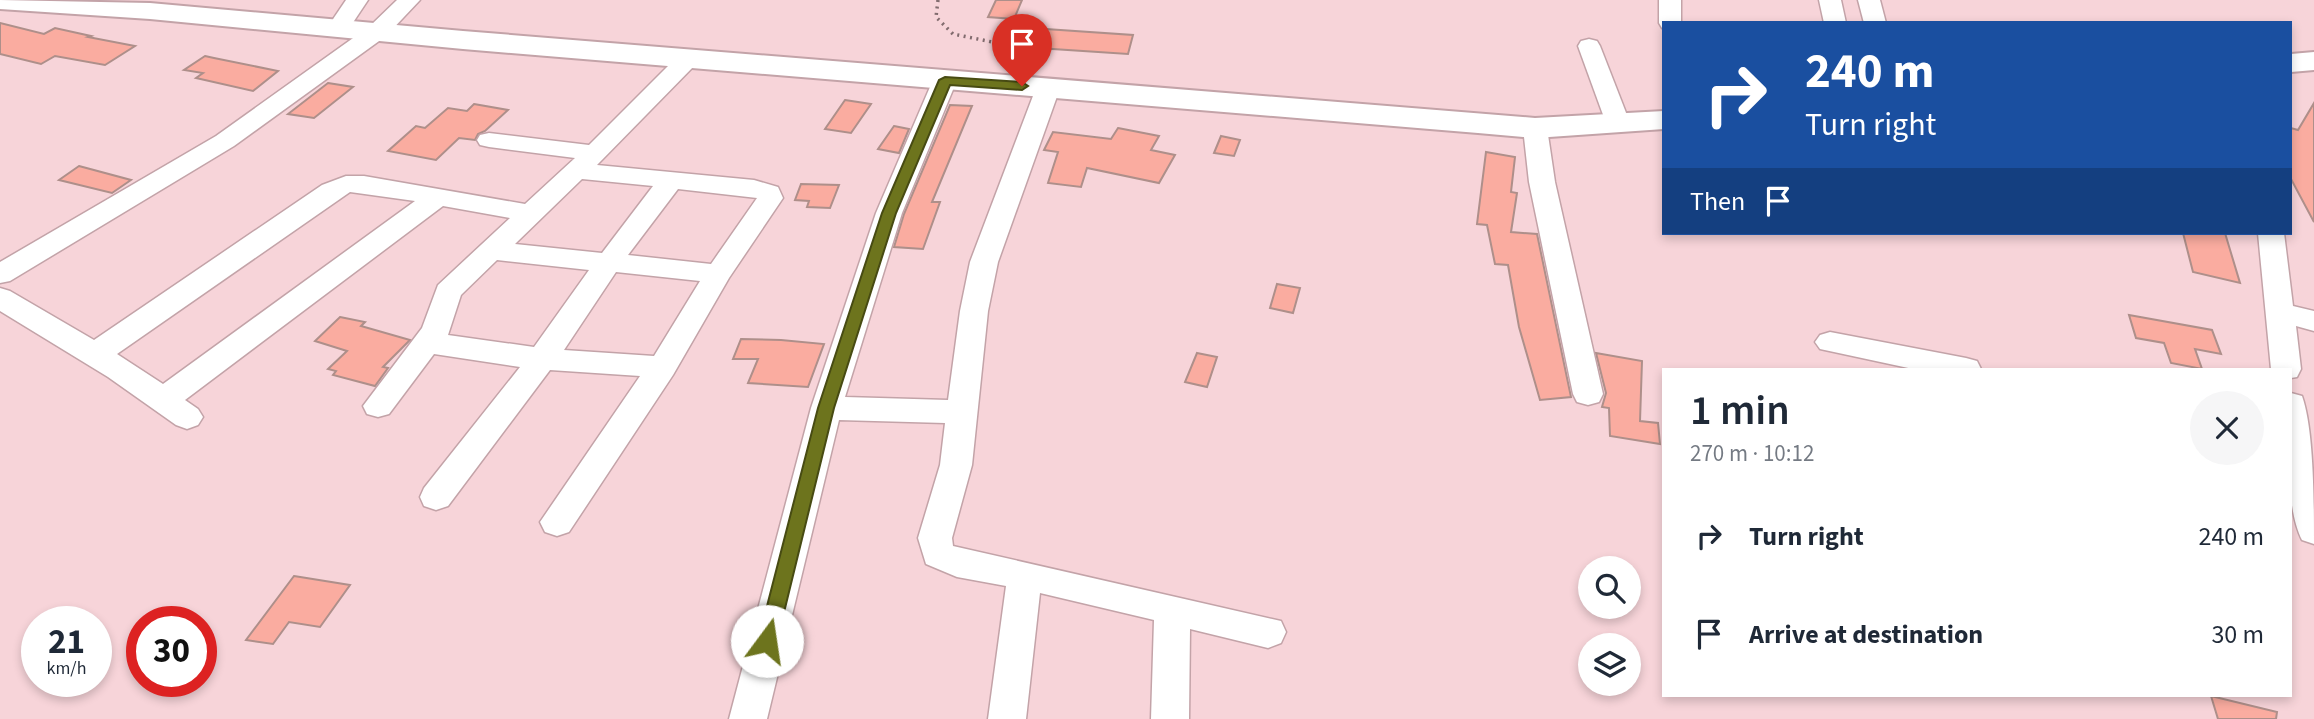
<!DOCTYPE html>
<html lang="en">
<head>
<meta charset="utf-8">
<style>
	:root { --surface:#fff; --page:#f6f6f7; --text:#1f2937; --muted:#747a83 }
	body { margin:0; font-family:"Source Sans 3",sans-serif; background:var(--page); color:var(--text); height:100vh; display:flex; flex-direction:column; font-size:26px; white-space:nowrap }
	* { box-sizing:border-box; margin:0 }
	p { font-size:23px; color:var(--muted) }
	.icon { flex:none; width:38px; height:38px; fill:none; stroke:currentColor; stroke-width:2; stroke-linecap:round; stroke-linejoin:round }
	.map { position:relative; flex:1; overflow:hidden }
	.drawer { position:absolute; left:1662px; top:368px; width:630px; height:329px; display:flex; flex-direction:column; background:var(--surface); border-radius:0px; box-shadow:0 4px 10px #0003 }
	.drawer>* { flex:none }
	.top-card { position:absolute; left:1662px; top:21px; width:630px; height:214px; border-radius:0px; box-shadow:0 4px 10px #0003; background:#1a4fa0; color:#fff; overflow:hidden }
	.tools { position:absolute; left:1578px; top:556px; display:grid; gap:14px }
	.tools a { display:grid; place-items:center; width:63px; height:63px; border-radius:50%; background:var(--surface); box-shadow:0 4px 10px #0003; font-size:35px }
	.speed { position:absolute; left:21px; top:606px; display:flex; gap:14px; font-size:35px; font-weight:700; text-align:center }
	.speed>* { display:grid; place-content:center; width:91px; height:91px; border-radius:50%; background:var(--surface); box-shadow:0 4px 10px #0003; line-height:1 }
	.speed small { font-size:18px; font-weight:400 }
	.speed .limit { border:10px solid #d22; background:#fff; color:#111 }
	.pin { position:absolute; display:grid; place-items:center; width:60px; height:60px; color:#fff; margin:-72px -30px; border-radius:50% 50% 50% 0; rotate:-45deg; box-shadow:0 0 7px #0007 }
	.pin .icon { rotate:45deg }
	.me { position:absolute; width:77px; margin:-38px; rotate:14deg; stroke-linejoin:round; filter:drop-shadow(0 0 5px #0008) }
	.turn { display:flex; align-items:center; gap:24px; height:147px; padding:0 28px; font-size:32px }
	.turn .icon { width:91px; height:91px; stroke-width:2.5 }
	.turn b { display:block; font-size:49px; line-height:60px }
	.then { display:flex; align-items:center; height:66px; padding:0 28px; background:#0003; gap:14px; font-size:26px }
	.round { display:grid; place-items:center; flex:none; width:74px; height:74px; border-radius:37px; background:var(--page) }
	.overview { display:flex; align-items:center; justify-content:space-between; height:119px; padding:0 28px }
	h1 { font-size:42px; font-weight:600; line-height:52px }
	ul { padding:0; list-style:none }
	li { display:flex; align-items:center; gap:21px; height:98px; padding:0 28px }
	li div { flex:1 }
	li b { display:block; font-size:26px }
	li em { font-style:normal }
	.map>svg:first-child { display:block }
</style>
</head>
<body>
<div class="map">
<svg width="2314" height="719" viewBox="0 0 2314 719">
	<rect width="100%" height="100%" fill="#f7d4d9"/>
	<g fill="#faaca0" stroke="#ae8f8a" stroke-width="2">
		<polygon points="996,0 1022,0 1014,19 988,17"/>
		<polygon points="0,23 44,34 55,28 91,36 88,37 135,46 105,65 55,56 41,64 0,54"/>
		<polygon points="1031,28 1133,35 1128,54 1023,47"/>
		<polygon points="205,56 214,58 278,71 253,91 196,78 203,73 184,70"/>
		<polygon points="328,83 353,87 314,118 288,114"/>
		<polygon points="845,100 871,104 851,133 825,129"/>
		<polygon points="2314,103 2314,222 2291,179 2291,128 2298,130"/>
		<polygon points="474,104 508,110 485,131 478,134 475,140 459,138 436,160 388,151 416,126 425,128 448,108 467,111"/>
		<polygon points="950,105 972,106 932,202 940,202 923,249 894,247 904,214"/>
		<polygon points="894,126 909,129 899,153 878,149"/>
		<polygon points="1118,128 1159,136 1151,150 1175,155 1159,183 1087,168 1081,187 1048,183 1058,152 1044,150 1053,132 1111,139"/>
		<polygon points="1221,136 1240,140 1234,156 1214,153"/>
		<polygon points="1486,152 1515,157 1511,192 1517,193 1511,232 1537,234 1571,397 1540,400 1519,327 1508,265 1495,264 1487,225 1477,224"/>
		<polygon points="79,166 131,180 112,193 59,180"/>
		<polygon points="801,184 839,185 830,208 807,207 809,201 795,200"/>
		<polygon points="2183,233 2225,233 2240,283 2193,272"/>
		<polygon points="1277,284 1300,288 1293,313 1270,308"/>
		<polygon points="2129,315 2212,330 2221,354 2195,349 2202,369 2171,363 2164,343 2136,338"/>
		<polygon points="340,317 365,322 361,326 410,340 383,367 388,368 375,386 333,375 336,371 328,369 347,351 315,341"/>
		<polygon points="741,339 781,340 824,344 808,387 748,383 758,359 733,359"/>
		<polygon points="1197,353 1217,357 1207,387 1185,382"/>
		<polygon points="1596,353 1642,361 1640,421 1658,423 1660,444 1610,436 1609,408 1602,407 1606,393"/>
		<polygon points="294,576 350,585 320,627 289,622 273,644 246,640"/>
		<polygon points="2211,696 2277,712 2276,719 2218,719"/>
	</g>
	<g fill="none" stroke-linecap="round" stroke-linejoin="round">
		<defs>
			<g id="minor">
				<polygon points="346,0 368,0 346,33 330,33 327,28"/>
				<polygon points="397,0 420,0 386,36 234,146 10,281 0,283 0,262 216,136 370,26"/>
				<polygon points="1659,0 1681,0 1681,23 1664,23 1662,28 1659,23"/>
				<polygon points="1819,0 1841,0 1846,23 1824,23"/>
				<polygon points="1858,0 1880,0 1886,23 1864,23"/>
				<polygon points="1589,39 1597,41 1600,46 1630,123 1627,128 1618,130 1609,128 1606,123 1578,46 1581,41"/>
				<path d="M 688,52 L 696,54 L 699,59 L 696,64 L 597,165 L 754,180 L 778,187 L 783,198 L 729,278 L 673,375 L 569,532 L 557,536 L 545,532 L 540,522 L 640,376 L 550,370 L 448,506 L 436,510 L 424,506 L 420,497 L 424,488 L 520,367 L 434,354 L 389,414 L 378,417 L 367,414 L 363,406 L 422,328 L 438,285 L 510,218 L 443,206 L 185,400 L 198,409 L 203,417 L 198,425 L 187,429 L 176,425 L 108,377 L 0,311 L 0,288 L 10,291 L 94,340 L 322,185 L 346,176 L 364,176 L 525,204 L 575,158 L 489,147 L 480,145 L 477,140 L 480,135 L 489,133 L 589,145 L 680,54 ZM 582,179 L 653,186 L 602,253 L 515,244 ZM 678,189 L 757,198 L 711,264 L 628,255 ZM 350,192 L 415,201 L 163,384 L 117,354 ZM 497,260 L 589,270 L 534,347 L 448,335 L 461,295 ZM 616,272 L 700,281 L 654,356 L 564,350 Z"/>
				<polygon points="945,73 953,75 957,80 902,213 845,397 948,400 960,311 970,262 1036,88 1040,83 1056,83 1060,88 998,262 988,311 972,465 952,538 953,546 1281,621 1286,632 1281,643 1268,648 1190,629 1189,719 1151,719 1154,620 1040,593 1026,719 988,719 1006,586 957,577 926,564 918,538 940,465 945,423 839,420 767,719 729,719 811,408 876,213 933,80 937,75"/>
				<polygon points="1535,121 1544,123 1547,128 1555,182 1603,394 1599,402 1588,405 1577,402 1573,394 1529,182 1523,128 1526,123"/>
				<polygon points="2258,233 2284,233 2293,306 2314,311 2314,331 2296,326 2301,369 2297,377 2291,378 2291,369 2271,369"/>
				<polygon points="1830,332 1966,358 1977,361 1981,369 1913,369 1820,349 1815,342 1820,335"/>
				<path d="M 2291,393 L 2302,396 C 2314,429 2314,505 2314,544 L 2302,540 C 2284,505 2289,432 2291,393 Z"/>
			</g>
			<g id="highway">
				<polygon points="0,0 150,3 463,31 1535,118 1664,111 1664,129 1535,138 1478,133 463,49 150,19 0,9"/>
				<polygon points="2314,52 2314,70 2291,72 2291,54"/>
			</g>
		</defs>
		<use href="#minor" stroke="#c3a3a8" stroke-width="3"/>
		<use href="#highway" stroke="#c3a3a8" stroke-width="4"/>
		<polyline stroke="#816b6e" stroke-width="3.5" stroke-dasharray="2 4.5" stroke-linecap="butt" points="938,0 936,17 953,34 1007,45"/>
		<use href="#minor" fill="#fff" fill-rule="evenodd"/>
		<use href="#highway" fill="#fff" fill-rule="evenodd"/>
	</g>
	<polygon fill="#6d741d" stroke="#474b13" stroke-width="2" points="945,77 1022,82 1028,86 1022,90 950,85 896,213 834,408 777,641 774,647 767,650 760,647 758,641 818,408 882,213 939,80"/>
</svg>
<div class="tools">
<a><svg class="icon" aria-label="search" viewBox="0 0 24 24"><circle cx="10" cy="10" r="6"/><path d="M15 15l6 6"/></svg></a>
<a><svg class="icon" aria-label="layers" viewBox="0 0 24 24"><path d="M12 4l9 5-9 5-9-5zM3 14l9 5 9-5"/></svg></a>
</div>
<div class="speed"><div>21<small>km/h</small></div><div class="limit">30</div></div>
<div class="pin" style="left:1022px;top:86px;background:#d93025"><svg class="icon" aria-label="arrive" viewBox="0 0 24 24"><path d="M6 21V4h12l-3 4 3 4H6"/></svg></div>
<svg class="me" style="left:767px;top:641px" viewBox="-20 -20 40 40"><circle r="19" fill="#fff"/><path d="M0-13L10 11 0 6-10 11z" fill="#6d741d"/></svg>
<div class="top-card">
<div class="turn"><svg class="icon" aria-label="right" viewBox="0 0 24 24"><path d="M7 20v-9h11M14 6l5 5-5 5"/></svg><div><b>240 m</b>Turn right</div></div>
<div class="then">Then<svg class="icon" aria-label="arrive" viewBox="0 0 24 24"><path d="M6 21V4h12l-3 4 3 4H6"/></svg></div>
</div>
<section class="drawer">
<div class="overview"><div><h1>1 min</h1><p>270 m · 10:12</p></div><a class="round"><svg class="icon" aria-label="close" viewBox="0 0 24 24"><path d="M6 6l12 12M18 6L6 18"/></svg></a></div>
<ul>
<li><svg class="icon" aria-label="right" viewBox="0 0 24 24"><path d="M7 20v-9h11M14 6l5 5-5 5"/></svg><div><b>Turn right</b></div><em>240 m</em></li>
<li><svg class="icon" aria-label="arrive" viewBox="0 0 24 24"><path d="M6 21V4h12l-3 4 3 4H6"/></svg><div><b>Arrive at destination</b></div><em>30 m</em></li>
</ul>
</section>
</div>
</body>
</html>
